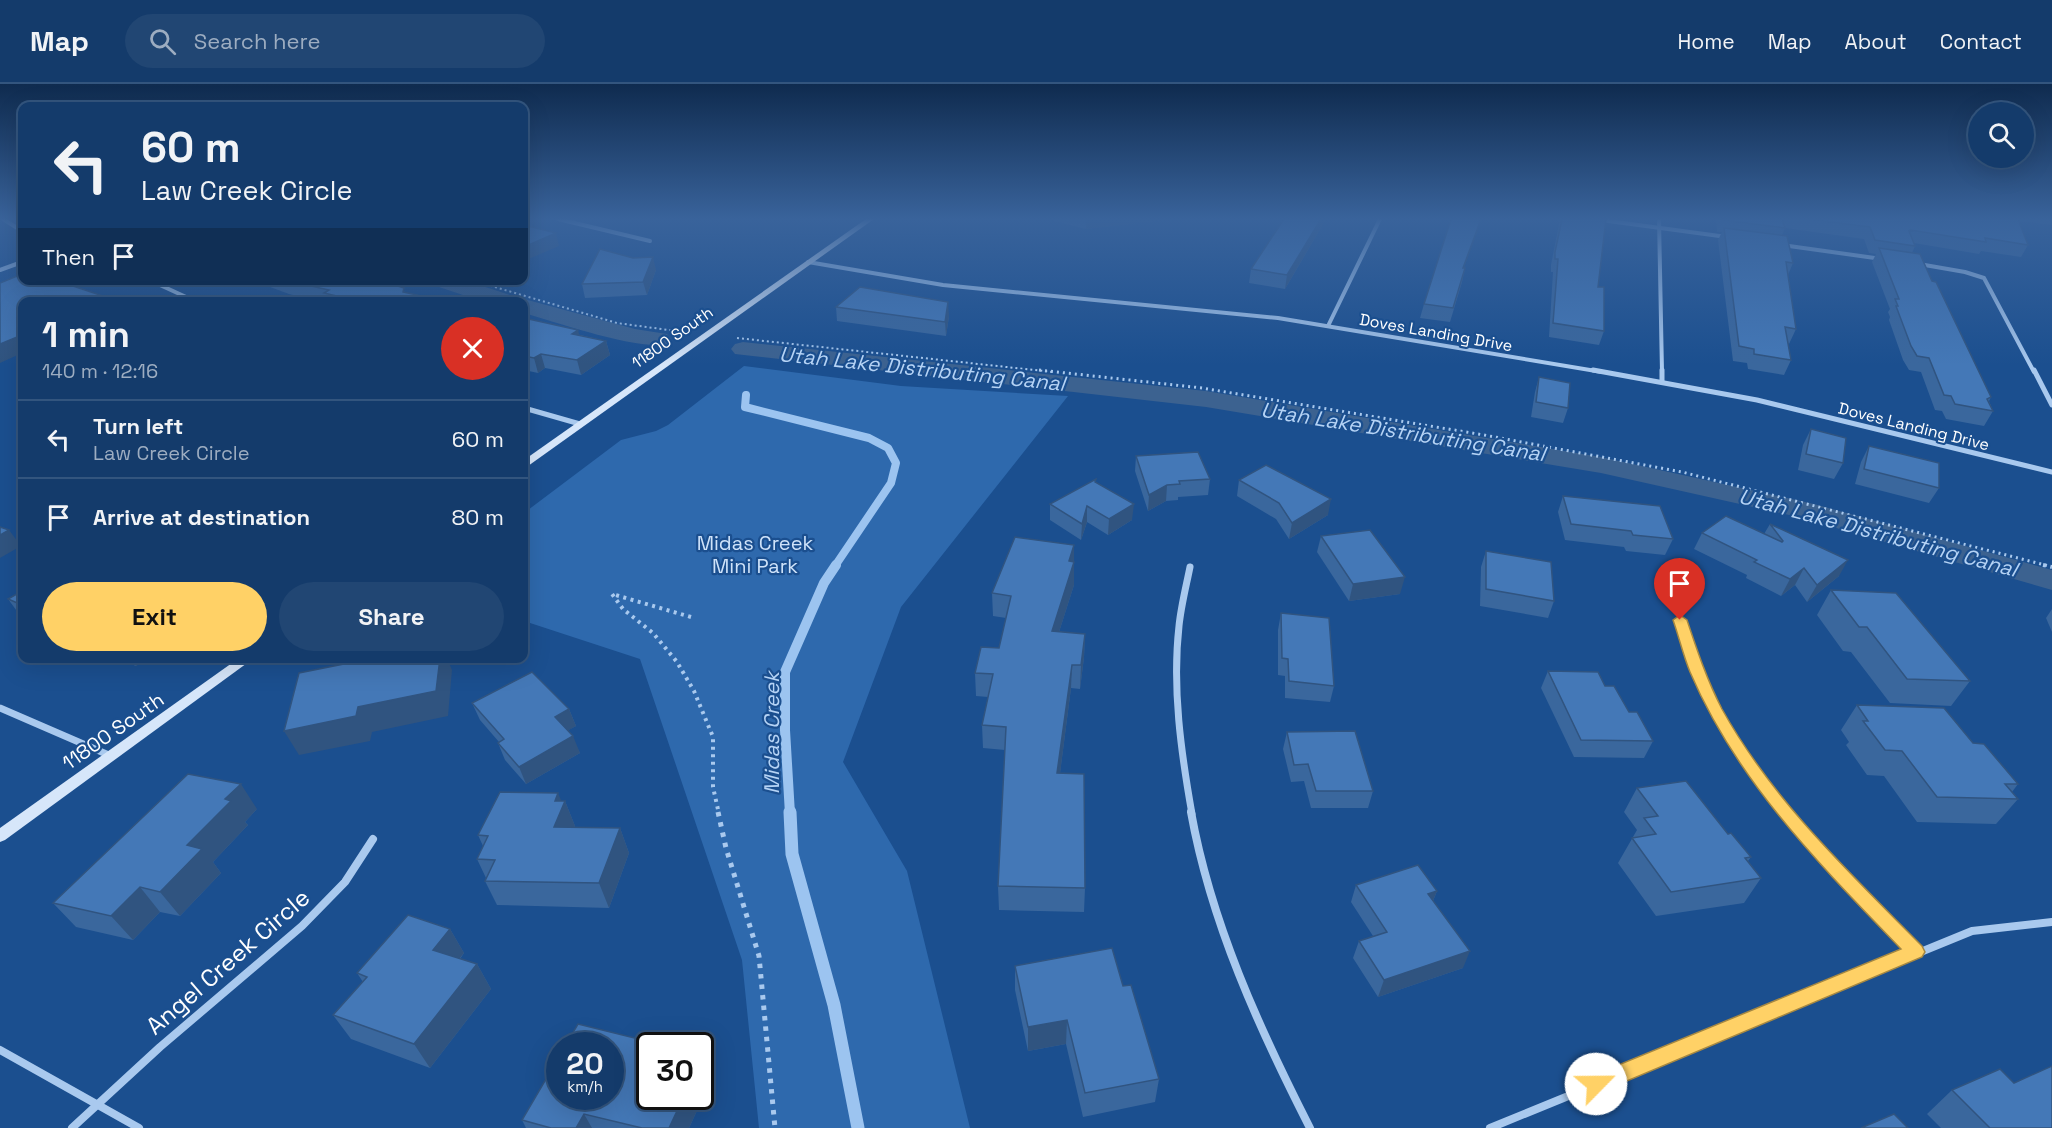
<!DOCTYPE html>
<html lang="en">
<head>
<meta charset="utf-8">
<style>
	:root { --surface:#143b6b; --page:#214673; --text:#f1f3f6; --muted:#9dadc1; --line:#33557e; --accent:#ffd166 }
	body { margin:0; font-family:"Space Grotesk",sans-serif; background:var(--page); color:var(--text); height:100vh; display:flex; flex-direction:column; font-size:22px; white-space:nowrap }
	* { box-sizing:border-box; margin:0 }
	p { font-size:20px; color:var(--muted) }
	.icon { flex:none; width:33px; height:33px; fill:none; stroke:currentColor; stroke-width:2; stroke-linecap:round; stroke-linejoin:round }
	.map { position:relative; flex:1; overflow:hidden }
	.sheet { position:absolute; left:18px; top:213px; width:510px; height:366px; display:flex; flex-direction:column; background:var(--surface); border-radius:12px; box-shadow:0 6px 24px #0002,0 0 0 2px var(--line) }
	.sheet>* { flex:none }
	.hud { position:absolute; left:18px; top:18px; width:510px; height:183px; border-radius:12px; box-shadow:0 6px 24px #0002,0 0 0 2px var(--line); background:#143b6b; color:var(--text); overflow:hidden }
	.buttons { position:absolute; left:1968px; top:18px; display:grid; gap:12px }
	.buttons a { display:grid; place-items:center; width:66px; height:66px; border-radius:50%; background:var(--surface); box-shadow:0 6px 24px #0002,0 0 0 2px var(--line); font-size:30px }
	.speed { position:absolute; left:546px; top:948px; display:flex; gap:12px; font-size:30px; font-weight:700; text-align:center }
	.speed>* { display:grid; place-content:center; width:78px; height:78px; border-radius:50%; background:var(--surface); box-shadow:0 6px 24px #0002,0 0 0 2px var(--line); line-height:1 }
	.speed small { font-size:15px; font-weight:400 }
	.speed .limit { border:3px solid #111; border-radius:9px; background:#fff; color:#111 }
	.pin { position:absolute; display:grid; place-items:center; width:51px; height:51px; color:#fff; margin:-62px -26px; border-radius:50% 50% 50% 0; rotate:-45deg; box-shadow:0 0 6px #0007 }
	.pin .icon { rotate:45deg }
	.me { position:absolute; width:66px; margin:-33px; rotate:67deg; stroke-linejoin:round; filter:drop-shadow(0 0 4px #0008) }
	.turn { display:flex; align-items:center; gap:21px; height:126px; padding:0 24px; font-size:27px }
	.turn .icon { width:78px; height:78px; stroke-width:2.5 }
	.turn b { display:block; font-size:42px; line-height:51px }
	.then { display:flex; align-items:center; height:57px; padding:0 24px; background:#0003; gap:12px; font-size:22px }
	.round { display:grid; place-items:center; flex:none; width:63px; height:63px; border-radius:32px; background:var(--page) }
	.headline { display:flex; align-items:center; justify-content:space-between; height:102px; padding:0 24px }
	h1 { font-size:36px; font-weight:800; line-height:45px }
	.primary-button { display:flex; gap:12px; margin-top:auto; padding:12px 24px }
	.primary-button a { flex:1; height:69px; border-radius:36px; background:var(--accent); color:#111; font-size:24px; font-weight:800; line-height:69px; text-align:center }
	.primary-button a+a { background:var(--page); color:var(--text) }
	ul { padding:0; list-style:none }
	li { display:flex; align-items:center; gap:18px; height:78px; padding:0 24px; border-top:2px solid var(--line) }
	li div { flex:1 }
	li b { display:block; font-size:22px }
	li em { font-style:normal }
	header { display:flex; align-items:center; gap:36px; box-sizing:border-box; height:84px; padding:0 30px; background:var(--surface); border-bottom:2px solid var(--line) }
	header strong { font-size:28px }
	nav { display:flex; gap:33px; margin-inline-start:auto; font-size:21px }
	.search { width:420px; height:54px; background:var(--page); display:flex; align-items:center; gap:15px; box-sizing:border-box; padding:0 21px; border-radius:33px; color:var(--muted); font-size:22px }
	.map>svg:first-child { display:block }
</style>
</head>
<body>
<header>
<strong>Map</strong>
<div class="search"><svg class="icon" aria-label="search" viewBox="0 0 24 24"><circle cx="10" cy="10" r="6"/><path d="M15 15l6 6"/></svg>Search here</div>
<nav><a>Home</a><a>Map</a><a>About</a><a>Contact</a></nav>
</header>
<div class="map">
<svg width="2052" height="1044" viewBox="0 0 2052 1044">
	<rect width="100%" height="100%" fill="#1b4f8f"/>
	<polygon fill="#2e69ad" points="744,282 901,302 1068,312 901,523 843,678 907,787 970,1044 759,1044 742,876 640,575 524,537 524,429 621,356 656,347 668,341"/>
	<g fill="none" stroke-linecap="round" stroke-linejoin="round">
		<polyline stroke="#9cc4f0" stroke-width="8" points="746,311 745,323 869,354 888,364 896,379 891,399 835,482"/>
		<polyline stroke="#9cc4f0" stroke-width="10" points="790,730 785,646 785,588 824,499 836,481"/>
		<polyline stroke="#9cc4f0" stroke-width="13" points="790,728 792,770 834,921 858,1044"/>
		<g fill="#3c6290" fill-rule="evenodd">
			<path d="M 431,196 L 464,196 L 516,213 L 518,217 L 524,215 L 635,245 L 667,250 L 671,255 L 667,260 C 639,267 556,238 524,229 L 524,218 L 484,218 L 433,201 Z"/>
			<polygon points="743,258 1206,307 1601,373 1814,420 2052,486 2052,506 1798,433 1601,389 1206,323 735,270 731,265 735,260"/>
		</g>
		<g stroke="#a9c9ee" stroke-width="2" stroke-dasharray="2 3" stroke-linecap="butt">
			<polyline points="471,196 617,239 676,247"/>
			<polyline points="737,254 1053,288"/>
		</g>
		<polyline stroke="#a9c9ee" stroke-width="3" stroke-dasharray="2 4" stroke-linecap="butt" points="1039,286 1202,304 1484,351 1682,388 2049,482"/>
		<g stroke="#a9c9ee" stroke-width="4" stroke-dasharray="3 4.5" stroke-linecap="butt">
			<polyline points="2043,481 2052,483"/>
			<polyline points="691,533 612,510 623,525 653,549 677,578 694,607 713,653 713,703 719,730"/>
		</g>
		<polyline stroke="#a9c9ee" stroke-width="5" stroke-dasharray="4.5 6" stroke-linecap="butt" points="718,728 726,764 759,872 775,1044"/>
		<g stroke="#a9c9ee" stroke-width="4">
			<polyline points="3,135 22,147"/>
			<polyline points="558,135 650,157"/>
			<polyline points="1594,135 1727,153"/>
			<polyline points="1659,135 1662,288"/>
			<polyline points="1782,161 1882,175"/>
			<polyline points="808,178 943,201 1278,234 1602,288"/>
			<polyline points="1919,180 1965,188 1984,194 2034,288"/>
			<polyline points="0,186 22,178"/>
			<polyline points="149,196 197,218"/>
			<polyline points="1328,242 1380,135"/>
		</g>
		<g stroke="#a9c9ee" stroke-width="5">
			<polyline points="1593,286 1757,316 2052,388"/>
			<polyline points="1662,286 1662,298"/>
			<polyline points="2034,286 2052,321"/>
			<polyline points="524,324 580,340"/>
		</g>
		<g stroke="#a9c9ee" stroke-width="7">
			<path d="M 1190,483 C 1186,503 1181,522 1179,542 C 1172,604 1181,668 1192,730"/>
			<path d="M 1680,536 C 1686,554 1690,572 1697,589 C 1721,640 1752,686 1787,730"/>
			<polyline points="0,624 111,672"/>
		</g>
		<g stroke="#a9c9ee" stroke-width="8">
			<path d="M 1191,728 C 1211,839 1259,944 1310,1044"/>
			<polyline points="1786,728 1823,771 1916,868"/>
			<polyline points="0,966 139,1044"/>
			<polyline points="72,1044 160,963 302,842 345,798 373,755"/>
			<polyline points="1490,1044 1972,847 2052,838"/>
		</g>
		<g fill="#d6e6fa" fill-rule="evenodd">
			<polygon points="866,135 874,135 528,382 524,383 524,376"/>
			<polygon points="239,574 254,574 5,756 0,758 0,744"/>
		</g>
	</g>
	<g fill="#3a679d">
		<polygon points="1054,135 1163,135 1163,136 1086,145 1054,137"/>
		<polygon points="1326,135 1285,205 1249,199 1251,185"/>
		<polygon points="1560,135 1606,135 1598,203 1604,247 1599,261 1549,253 1553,188 1551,188 1551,181"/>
		<polygon points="1716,135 2052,135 2052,141 2019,137 2028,161 2021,173 1981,167 1979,170 1914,159 1915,162 1912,169 1932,197 1991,313 1989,317 1993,327 1984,342 1946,335 1942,327 1935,326 1921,288 1909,286 1903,276 1889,236 1890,233 1888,228 1890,225 1872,178 1876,170 1869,169 1864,155 1785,144 1782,151 1793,179 1788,191 1796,245 1789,260 1788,259 1791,276 1784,291 1748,285 1747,279 1733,277 1718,156 1722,148 1717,148"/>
		<polygon points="633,174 656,186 647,211 585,214 582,200"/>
		<polygon points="1464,184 1465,184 1462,198 1450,238 1420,234 1424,220"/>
		<polygon points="251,196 379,196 405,208 448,218 324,218 289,210"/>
		<polygon points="836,223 949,232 946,252 837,237"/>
		<polygon points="524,234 580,251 606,257 610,271 581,291 545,284 538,289 524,286"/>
		<polygon points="1539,293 1568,324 1563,339 1531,333 1535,308"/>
		<polygon points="1811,345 1843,379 1834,395 1798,386 1803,361"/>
		<polygon points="1869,362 1939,404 1929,419 1855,400 1861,378"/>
		<polygon points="1136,372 1210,395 1208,411 1178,413 1178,416 1166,417 1148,427 1135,387"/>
		<polygon points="1096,395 1095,399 1132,436 1108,451 1087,438 1081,456 1050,436 1050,420"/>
		<polygon points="1239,396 1328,431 1289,455 1276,435 1237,412"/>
		<polygon points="1563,412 1673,455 1665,471 1626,467 1624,463 1565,456 1558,428"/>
		<polygon points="1770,440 1839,492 1807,518 1795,501 1781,512 1746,494 1747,491 1694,465 1702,449 1764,450"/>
		<polygon points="1321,452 1400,510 1349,517 1317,468"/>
		<polygon points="1486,467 1554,517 1548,534 1480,522 1481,483"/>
		<polygon points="1073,478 1074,478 1074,501 1059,548 1085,550 1084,573 1080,605 1071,604 1060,689 1085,804 1084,828 999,826 998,802 1005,666 983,664 982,641 988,613 976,612 975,589 999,564 1006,534 993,532 992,509"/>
		<polygon points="1831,506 1970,597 1951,622 1890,619 1851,568 1843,567 1817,531"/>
		<polygon points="22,507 22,534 8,515"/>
		<polygon points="2052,525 2052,548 2046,534"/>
		<polygon points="1281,529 1334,602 1330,618 1285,614 1285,592 1278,591 1278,546"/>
		<polygon points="117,574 148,574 136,582"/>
		<polygon points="1548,587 1605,602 1629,628 1653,657 1644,674 1574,673 1541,604"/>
		<polygon points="472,619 569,625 576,642 568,646 580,669 526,700 505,676 498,659 499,658 480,636"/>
		<polygon points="1857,621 1973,659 2018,700 2012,708 2018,715 1996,740 1917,738 1884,692 1867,691 1846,661 1849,658 1841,646"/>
		<polygon points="1287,648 1373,707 1368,724 1311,724 1304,697 1291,698 1283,665"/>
		<polygon points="1637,704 1728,750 1751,773 1748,777 1761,794 1744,819 1656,832 1618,779 1637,746 1624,728"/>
		<polygon points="561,717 565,717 575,742 575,743 620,744 629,769 609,824 497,821 485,797 486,794 477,775 483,762 478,751"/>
		<polygon points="257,725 245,738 248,741 213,778 221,789 180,832 160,828 133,856 76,843 53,819"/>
		<polygon points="1356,801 1437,807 1433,817 1463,884 1378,913 1353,874 1359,857 1373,852 1351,818"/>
		<polygon points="450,845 464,869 460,875 477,880 491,905 430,984 351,955 333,931 363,898 357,889"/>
		<polygon points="1015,882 1123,902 1159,995 1155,1018 1083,1033 1066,960 1028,967 1015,906"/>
		<polygon points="704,970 712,994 689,1044 526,1044 522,1036"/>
		<polygon points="2014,999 2052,1044 1941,1044 1927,1030 1952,1006"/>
	</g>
	<g fill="#305480">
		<polygon points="524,135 531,135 524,138"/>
		<polygon points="1086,135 1163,135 1163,136 1086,145"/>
		<polygon points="1321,135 1326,135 1285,205 1287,191"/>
		<polygon points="1481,135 1482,135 1459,197 1463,184"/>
		<polygon points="556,149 559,162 524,177 524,163"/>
		<polygon points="653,173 656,186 647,211 643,198"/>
		<polygon points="948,218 949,232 946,252 945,238"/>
		<polygon points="578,246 582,260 572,250"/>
		<polygon points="22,251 22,269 0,279 0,260"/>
		<polygon points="606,257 610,271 581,291 577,276"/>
		<polygon points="541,270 545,284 538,289 534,274"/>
		<polygon points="1167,401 1166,417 1148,427 1149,411"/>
		<polygon points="1331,415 1328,431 1289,455 1292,439"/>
		<polygon points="1134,420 1132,436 1108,451 1109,435"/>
		<polygon points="1087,422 1087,438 1081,456 1082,440"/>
		<polygon points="9,446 21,462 0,474 0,451"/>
		<polygon points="1074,461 1074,501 1052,570 1052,547 1069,477"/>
		<polygon points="1848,476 1839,492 1807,518 1817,501"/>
		<polygon points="1804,484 1795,501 1781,512 1790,495"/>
		<polygon points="1405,493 1400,510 1349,517 1353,500"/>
		<polygon points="1085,550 1084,573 1080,605 1081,581"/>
		<polygon points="131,574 148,574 136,582"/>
		<polygon points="440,574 447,574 452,586 448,632 372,648 370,657 299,671 284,647 358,623"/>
		<polygon points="1072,581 1071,604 1057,713 1057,689"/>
		<polygon points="569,625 576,642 562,650 555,633"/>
		<polygon points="573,652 580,669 526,700 519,683"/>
		<polygon points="241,700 257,725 245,738 248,741 213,778 221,789 180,832 160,808 187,761 225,715"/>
		<polygon points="558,709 563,721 565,717 575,742 564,768 554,743 555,717"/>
		<polygon points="620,744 629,769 609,824 599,799"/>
		<polygon points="140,803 160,828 133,856 111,832"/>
		<polygon points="1437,807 1430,824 1428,810"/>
		<polygon points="450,845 464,869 447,890 433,866"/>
		<polygon points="1470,867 1463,884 1378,913 1384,896"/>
		<polygon points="477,880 491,905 430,984 414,960"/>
		<polygon points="1067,936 1066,960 1028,967 1028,943"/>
		<polygon points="704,970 712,994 689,1044 669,1044 684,1012 700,1012 700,977"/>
		<polygon points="584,1030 592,1044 576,1044"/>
	</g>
	<g fill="#4478b7" stroke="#305480" stroke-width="1.5">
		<polygon points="1284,135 1321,135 1287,191 1251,185"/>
		<polygon points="1451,135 1481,135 1463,184 1465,184 1453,224 1424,220"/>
		<polygon points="1562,135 1606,135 1598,203 1604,203 1604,247 1553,239 1558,175 1555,175 1555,168"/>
		<polygon points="1722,135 1782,135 1785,144 1722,136"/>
		<polygon points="1807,135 2018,135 2028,161 1985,154 1986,158 1911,146 1912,147 1909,147 1915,162 1875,156 1870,143"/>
		<polygon points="524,141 556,149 524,163"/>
		<polygon points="1724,144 1787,152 1793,179 1786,178 1796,245 1785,243 1791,276 1754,270 1754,265 1739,262"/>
		<polygon points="1879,164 1920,170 1932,197 1936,198 1991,313 1987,315 1993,327 1955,320 1951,312 1944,311 1929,274 1917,272 1911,262 1896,222 1898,222 1895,215 1899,215"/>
		<polygon points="600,165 633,174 653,173 643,198 582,200"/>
		<polygon points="22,190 22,196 55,196 112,215 105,218 22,218 22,251 0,260 0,199"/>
		<polygon points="284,196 379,196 404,204 403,208 448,218 381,218 371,215 367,218 362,218 324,209 329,206"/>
		<polygon points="860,203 948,218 945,238 836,223"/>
		<polygon points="524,234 578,246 572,250 606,257 577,276 541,270 534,274 524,272"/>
		<polygon points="1539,293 1570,299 1568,324 1536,318"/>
		<polygon points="1811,345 1846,354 1843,379 1806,370"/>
		<polygon points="1869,362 1939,379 1939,404 1864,385"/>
		<polygon points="1198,368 1210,395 1179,397 1180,400 1167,401 1149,411 1136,372"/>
		<polygon points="1266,381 1331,415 1292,439 1279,419 1239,396"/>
		<polygon points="1096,395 1095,398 1134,420 1109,435 1087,422 1082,440 1050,420"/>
		<polygon points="1563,412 1660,422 1673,455 1633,451 1631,447 1571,440"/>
		<polygon points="1726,432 1782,458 1783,457 1770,440 1848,476 1817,501 1804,484 1790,495 1754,478 1757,476 1702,449"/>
		<polygon points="0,443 9,446 0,451"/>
		<polygon points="1370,446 1405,493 1353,500 1321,452"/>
		<polygon points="1015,453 1074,461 1069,477 1074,478 1052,547 1085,550 1081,581 1072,581 1057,689 1084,690 1085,804 998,802 1006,643 982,641 993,590 975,589 981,563 999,564 1011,512 992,509"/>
		<polygon points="1486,467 1551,478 1554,517 1486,505"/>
		<polygon points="1831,506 1896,509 1970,597 1907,595 1867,543 1859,543"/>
		<polygon points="22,507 22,521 8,515"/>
		<polygon points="1281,529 1329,534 1334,602 1289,597 1288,575 1282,574"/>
		<polygon points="374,574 440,574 436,607 358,623 356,632 284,647 299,589"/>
		<polygon points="1548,587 1598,588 1605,602 1614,602 1629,628 1637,628 1653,657 1581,656"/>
		<polygon points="532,588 569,625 555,633 573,652 519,683 498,659 504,655 472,619"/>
		<polygon points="1857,621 1944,624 1973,659 1984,660 2018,700 2005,700 2018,715 1937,713 1902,667 1885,666 1863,637 1868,637"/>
		<polygon points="1355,647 1373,707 1316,707 1308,680 1294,681 1287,648"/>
		<polygon points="188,690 241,700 225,715 231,717 187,761 202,765 160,808 140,803 111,832 53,819"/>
		<polygon points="1686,697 1728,750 1731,749 1751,773 1745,774 1761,794 1671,808 1632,754 1656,750 1644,734 1658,732 1637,704"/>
		<polygon points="500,708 558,709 555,717 565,717 554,743 620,744 599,799 485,797 495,776 477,775 488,752 478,751"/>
		<polygon points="1418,781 1437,807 1428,810 1470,867 1384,896 1359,857 1387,848 1356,801"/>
		<polygon points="408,831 450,845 433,866 477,880 414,960 333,931 367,893 357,889"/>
		<polygon points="1112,864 1123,902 1131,901 1159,995 1085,1009 1067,936 1028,943 1015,882"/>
		<polygon points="578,940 667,962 650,962 650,1012 684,1012 669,1044 642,1044 584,1030 576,1044 551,1044 522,1036 560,971 560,1012 610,1012 610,962 565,962"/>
		<polygon points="700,969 704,970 700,977"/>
		<polygon points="2052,982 2052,1044 1990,1044 1952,1006 2000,985 2014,999"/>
		<polygon points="1894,1030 1908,1044 1861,1044"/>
	</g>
	<linearGradient id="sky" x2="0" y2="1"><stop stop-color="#0f2b4f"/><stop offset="0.48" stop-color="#39639b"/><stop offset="1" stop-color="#39639b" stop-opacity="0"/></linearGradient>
	<rect width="2052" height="281" fill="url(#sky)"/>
	<path fill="#ffd166" stroke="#a68842" stroke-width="1.5" d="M 1680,531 L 1687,536 C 1697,566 1707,596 1722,625 C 1773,717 1849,788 1922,862 L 1925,868 L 1922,873 L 1596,1010 L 1589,1007 L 1586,1000 L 1589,993 L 1901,865 C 1820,781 1737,698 1690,588 C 1683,571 1679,553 1673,536 Z"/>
	<g text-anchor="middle" stroke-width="4.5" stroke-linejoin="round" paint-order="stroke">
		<g font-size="16" fill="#fff" stroke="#1b4f8f">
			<text transform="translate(1436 248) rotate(10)" y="6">Doves Landing Drive</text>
			<text transform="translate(672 253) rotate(-35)" y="6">11800 South</text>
			<text transform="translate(1914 342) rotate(14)" y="6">Doves Landing Drive</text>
		</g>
		<g font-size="20" fill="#cfe3fa" stroke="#1b4f8f">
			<text x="755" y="466">Midas Creek<tspan x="755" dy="23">Mini Park</tspan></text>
		</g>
		<g font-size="20" fill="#fff" stroke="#1b4f8f">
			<text transform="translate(113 647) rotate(-35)" y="7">11800 South</text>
		</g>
		<g font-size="21" font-style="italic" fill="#b5d3f5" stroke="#1b4f8f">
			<text transform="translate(922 285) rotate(6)" y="7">Utah Lake Distributing Canal</text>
			<text transform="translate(1403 348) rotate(9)" y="7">Utah Lake Distributing Canal</text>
			<text transform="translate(1878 449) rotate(15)" y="7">Utah Lake Distributing Canal</text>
			<text transform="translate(772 649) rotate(-90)" y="7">Midas Creek</text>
		</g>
		<g font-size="24" fill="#fff" stroke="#1b4f8f">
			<text transform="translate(228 878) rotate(-41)" y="8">Angel Creek Circle</text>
		</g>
	</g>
</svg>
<div class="buttons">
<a><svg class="icon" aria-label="search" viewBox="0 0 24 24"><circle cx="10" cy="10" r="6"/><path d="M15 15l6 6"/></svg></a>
</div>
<div class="speed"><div>20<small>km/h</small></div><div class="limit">30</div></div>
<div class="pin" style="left:1680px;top:536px;background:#d93025"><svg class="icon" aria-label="arrive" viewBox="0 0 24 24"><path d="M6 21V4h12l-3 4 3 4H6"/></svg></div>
<svg class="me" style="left:1596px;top:1000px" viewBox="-20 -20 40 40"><circle r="19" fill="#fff"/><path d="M0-13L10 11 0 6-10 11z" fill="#ffd166"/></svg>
<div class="hud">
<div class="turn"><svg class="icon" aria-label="left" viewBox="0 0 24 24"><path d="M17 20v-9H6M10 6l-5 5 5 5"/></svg><div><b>60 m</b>Law Creek Circle</div></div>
<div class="then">Then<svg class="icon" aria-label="arrive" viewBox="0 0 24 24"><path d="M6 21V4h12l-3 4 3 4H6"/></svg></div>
</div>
<section class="sheet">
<div class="headline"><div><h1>1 min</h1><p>140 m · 12:16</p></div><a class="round" style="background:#d93025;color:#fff"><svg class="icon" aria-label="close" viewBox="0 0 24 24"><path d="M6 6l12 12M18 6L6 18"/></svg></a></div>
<ul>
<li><svg class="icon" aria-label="left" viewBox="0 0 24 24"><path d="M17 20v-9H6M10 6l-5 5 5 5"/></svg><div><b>Turn left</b><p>Law Creek Circle</p></div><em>60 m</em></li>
<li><svg class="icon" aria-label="arrive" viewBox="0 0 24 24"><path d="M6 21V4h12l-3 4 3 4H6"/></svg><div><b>Arrive at destination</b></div><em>80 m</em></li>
</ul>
<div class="primary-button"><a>Exit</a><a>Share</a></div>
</section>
</div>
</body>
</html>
